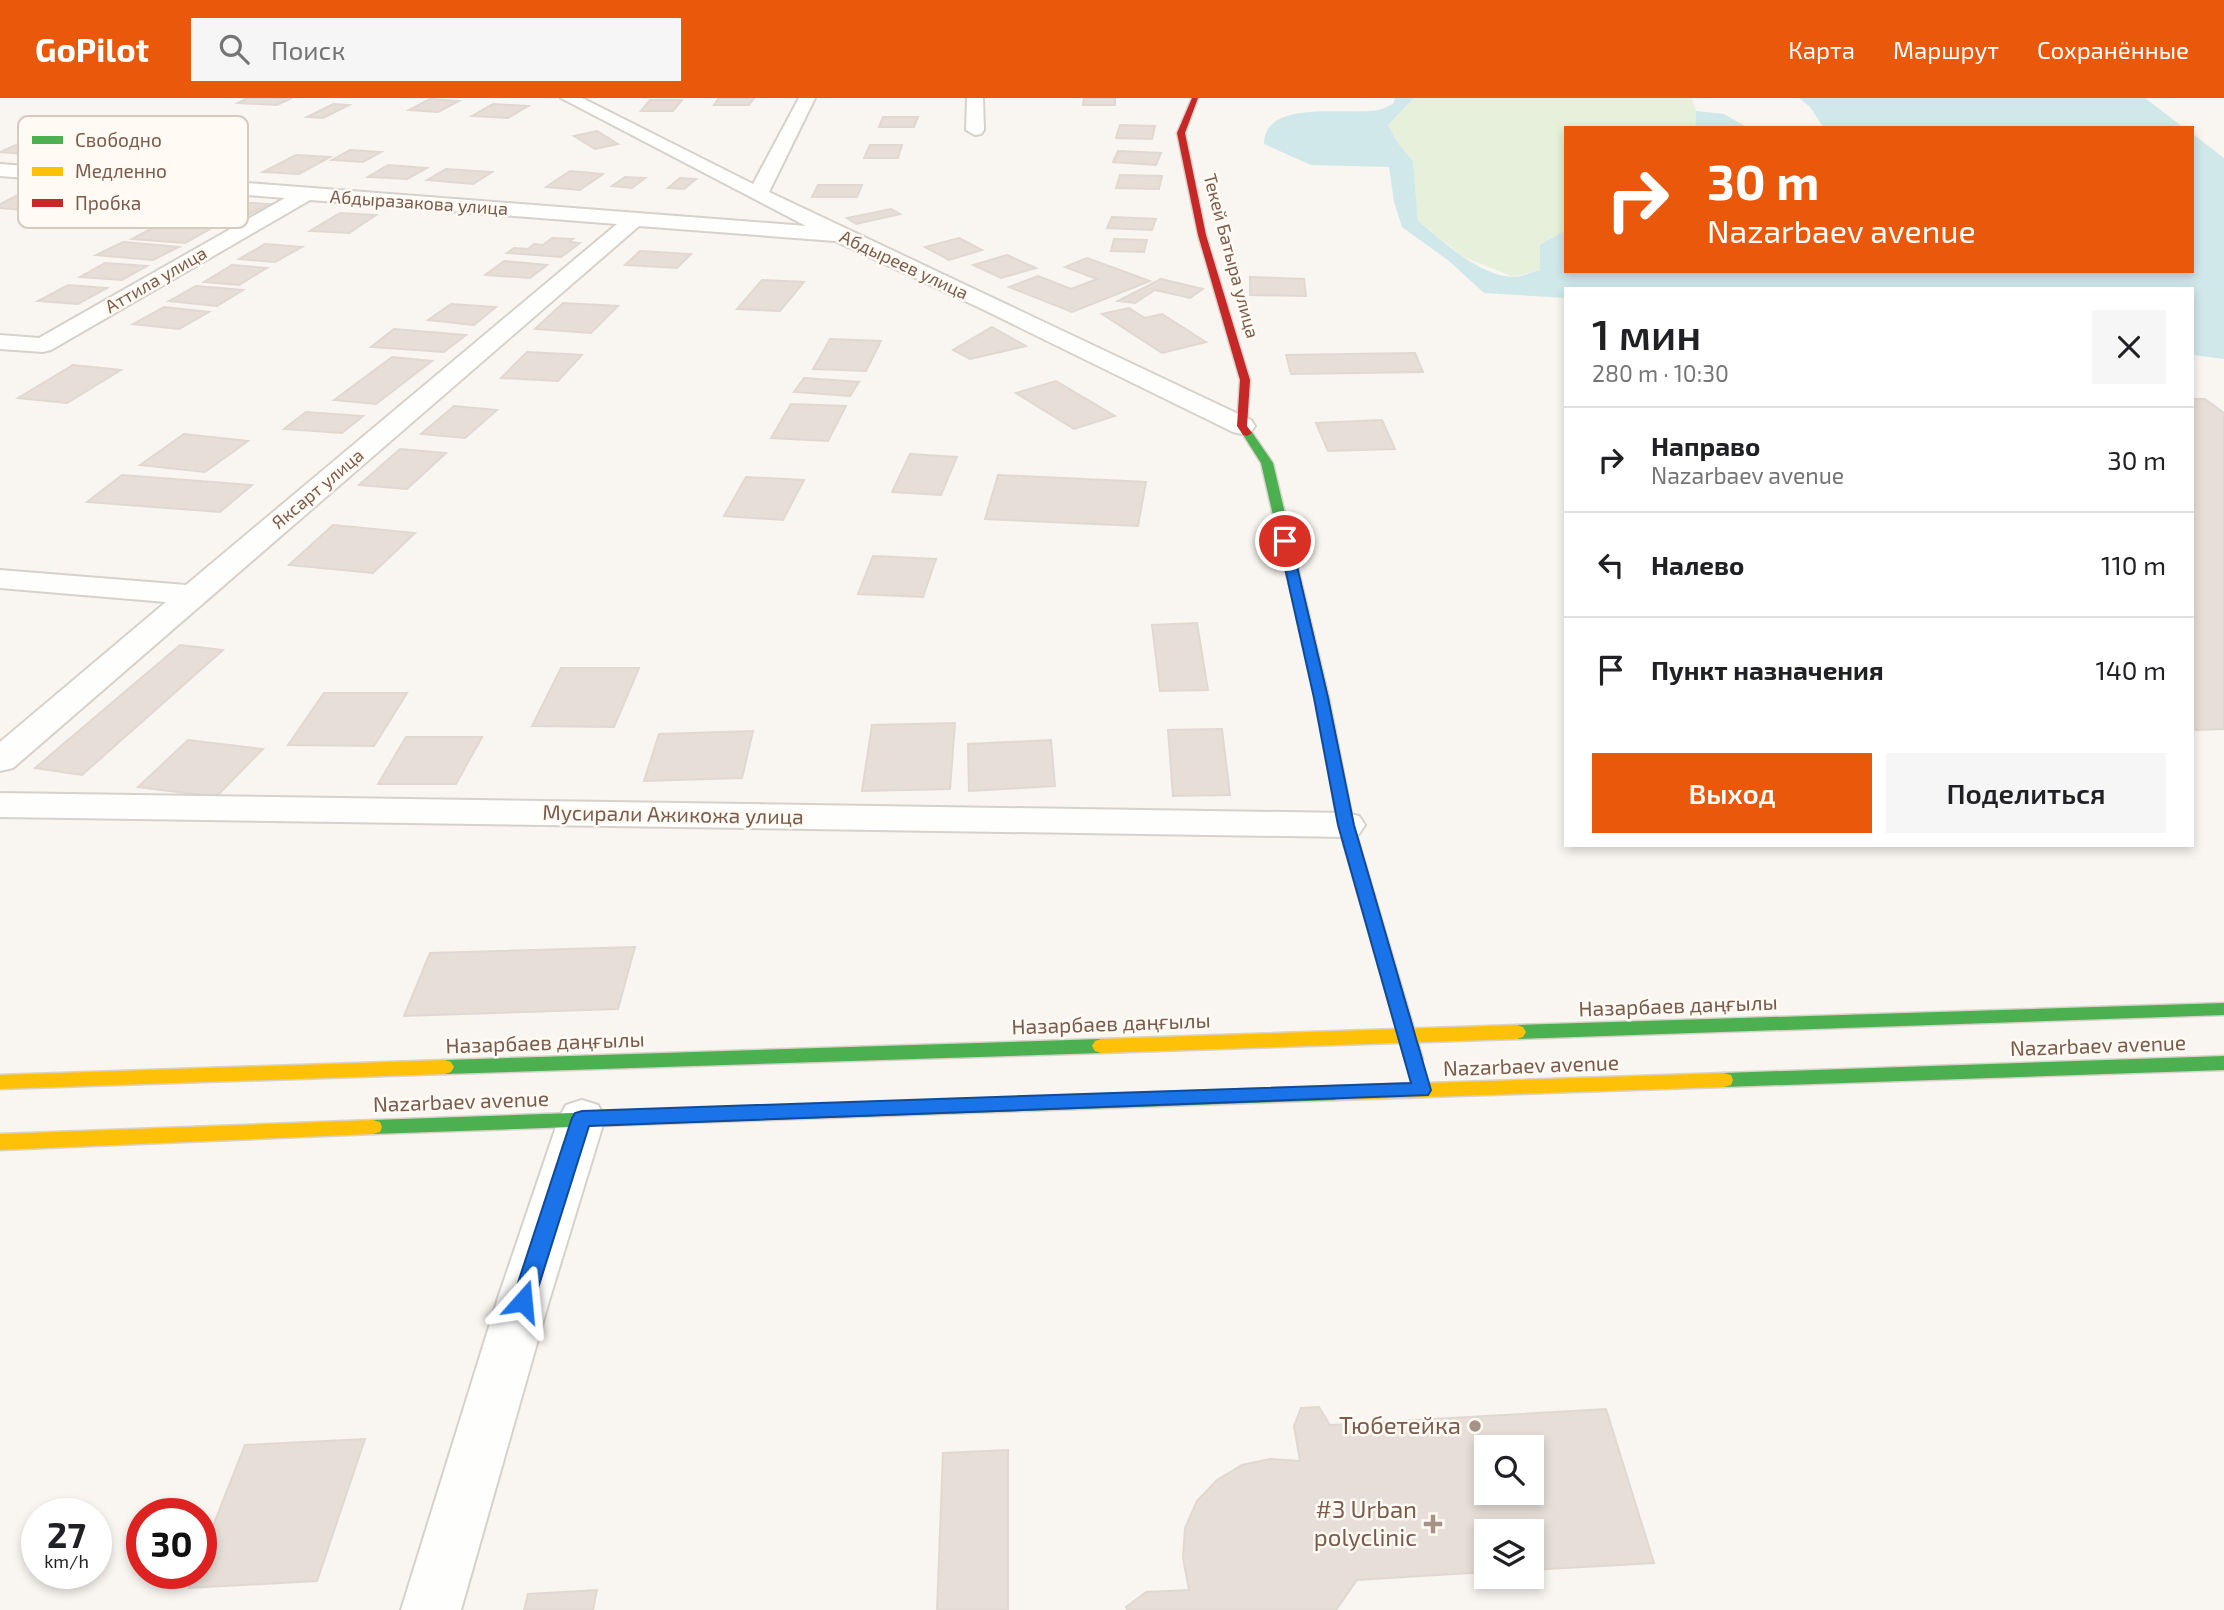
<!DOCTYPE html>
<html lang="ru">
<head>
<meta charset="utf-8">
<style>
	:root { --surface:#fff; --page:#f6f6f6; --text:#202124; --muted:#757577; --line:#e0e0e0; --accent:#ea580c }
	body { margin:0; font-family:"Exo 2",sans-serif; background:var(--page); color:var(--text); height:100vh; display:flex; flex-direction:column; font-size:26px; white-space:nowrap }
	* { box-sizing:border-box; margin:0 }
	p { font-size:23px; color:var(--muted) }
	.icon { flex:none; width:38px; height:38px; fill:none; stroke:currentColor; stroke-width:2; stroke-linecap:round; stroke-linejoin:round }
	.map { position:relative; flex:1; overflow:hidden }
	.panel { position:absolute; left:1564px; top:189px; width:630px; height:560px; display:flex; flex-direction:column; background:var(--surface); border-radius:0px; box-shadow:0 4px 10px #0003 }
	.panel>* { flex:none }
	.banner { position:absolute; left:1564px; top:28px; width:630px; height:147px; border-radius:0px; box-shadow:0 4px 10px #0003; background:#ea580c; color:#fff; overflow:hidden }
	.controls { position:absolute; left:1474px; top:1337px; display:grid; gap:14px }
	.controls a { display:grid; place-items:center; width:70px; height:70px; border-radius:0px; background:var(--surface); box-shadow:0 4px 10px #0003; font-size:35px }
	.speed { position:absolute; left:21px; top:1400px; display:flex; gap:14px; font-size:35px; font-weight:700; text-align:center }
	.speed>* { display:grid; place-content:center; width:91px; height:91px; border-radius:50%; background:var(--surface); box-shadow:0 4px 10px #0003; line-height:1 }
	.speed small { font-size:18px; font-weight:400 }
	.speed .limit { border:10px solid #d22; background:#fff; color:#111 }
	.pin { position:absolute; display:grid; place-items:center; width:60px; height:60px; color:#fff; margin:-30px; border:4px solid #fff; border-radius:50%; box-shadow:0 2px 7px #0007 }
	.me { position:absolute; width:77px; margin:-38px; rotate:18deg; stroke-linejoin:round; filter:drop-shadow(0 0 5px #0008) }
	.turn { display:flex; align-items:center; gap:24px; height:147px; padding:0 28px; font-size:32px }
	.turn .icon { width:91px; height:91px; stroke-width:2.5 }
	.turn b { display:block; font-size:49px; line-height:60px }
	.round { display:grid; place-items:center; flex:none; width:74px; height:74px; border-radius:0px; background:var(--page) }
	.summary { display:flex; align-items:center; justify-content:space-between; height:119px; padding:0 28px }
	h1 { font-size:42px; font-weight:600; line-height:52px }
	.action { display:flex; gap:14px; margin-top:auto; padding:14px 28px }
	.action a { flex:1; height:80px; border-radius:0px; background:var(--accent); color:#fff; font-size:28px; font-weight:600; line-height:80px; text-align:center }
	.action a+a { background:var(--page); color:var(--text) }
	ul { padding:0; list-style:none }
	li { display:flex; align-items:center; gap:21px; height:105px; padding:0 28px; border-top:2px solid var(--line) }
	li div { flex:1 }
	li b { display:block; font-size:26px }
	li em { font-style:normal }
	header { display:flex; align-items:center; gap:42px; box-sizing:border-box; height:98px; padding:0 35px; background:var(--accent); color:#fff }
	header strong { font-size:33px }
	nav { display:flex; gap:38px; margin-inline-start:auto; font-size:24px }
	.search { width:490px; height:63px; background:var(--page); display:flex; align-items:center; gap:18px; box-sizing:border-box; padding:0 24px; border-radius:0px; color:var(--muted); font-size:26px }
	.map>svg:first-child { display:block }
</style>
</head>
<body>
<header>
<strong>GoPilot</strong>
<div class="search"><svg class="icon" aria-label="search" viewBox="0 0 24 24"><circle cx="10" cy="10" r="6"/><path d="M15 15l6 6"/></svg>Поиск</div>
<nav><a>Карта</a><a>Маршрут</a><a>Сохранённые</a></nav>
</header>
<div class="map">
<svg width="2224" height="1512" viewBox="0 0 2224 1512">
	<rect width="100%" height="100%" fill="#f9f5f0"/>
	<polygon fill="#e7f0db" points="1414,0 1692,0 1696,13 1695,30 1566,30 1566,135 1540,172 1514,179 1462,158 1418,123 1413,63 1397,44 1388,27"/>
	<g fill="#d0e8ea">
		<path d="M 1395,0 L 1414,0 L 1388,27 L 1397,44 L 1413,63 L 1418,123 C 1443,143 1479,178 1513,179 C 1521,179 1532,174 1540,172 L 1540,147 L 1566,132 L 1566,173 L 2193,173 L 2193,36 L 2224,60 L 2224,261 L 2193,257 L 2193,191 L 1566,191 L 1566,200 L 1484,195 L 1449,163 L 1402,129 L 1394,104 L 1389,69 L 1311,67 L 1264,46 C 1264,0 1348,18 1378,12 C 1383,11 1388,8 1393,6 Z"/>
		<polygon points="1799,0 2145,0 2184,30 1824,30 1810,9"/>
		<polygon points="1696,13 1724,16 1748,30 1695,30"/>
	</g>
	<g fill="#e6ded7" stroke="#e2d8d2" stroke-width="2" fill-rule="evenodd">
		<polygon points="248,0 292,0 277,7 238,5"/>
		<polygon points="719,0 754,0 749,7 714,7"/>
		<polygon points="1084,0 1115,0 1115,7 1083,7"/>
		<polygon points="430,1 459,3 438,14 409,12"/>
		<polygon points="650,2 682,2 673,13 641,13"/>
		<polygon points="333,6 349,7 323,20 307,19"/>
		<polygon points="493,6 528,8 508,20 472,18"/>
		<polygon points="883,19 918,19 914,29 879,29"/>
		<polygon points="1120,27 1155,28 1152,41 1116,40"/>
		<polygon points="597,33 618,46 595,51 574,38"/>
		<polygon points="27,42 69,45 40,57 0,54"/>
		<polygon points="870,47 902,47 898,60 864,60"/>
		<polygon points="350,52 381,54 363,64 332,62"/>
		<polygon points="1118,53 1161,55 1156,67 1113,64"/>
		<polygon points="296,57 330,59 299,76 263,74"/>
		<polygon points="388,67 427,70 407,81 368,79"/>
		<polygon points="446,71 492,74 473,86 427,82"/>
		<polygon points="570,73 603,76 580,92 546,89"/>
		<polygon points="1120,77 1162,78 1159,91 1116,90"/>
		<polygon points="625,79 645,80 632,90 612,88"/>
		<polygon points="680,80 696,81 684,91 668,90"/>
		<polygon points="818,87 862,87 857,99 812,99"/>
		<polygon points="18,97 72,101 46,114 0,110 0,106"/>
		<polygon points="239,104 269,106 248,117 219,115"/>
		<polygon points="891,111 900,116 856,126 847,120"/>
		<polygon points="340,115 376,117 349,135 310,133"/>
		<polygon points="1112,119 1156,121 1152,132 1107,130"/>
		<polygon points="169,121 221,125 185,145 132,141"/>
		<polygon points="552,140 573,141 569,144 580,145 561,159 507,155 514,150 528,151 534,146 543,147"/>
		<polygon points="959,140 982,152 949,162 925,149"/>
		<polygon points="1114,141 1147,142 1144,154 1111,153"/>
		<polygon points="123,144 179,149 153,162 96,157"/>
		<polygon points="265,146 302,149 275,164 239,161"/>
		<polygon points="640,153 691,156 677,170 625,167"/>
		<polygon points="1007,157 1036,170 1001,180 973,167"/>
		<polygon points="1087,160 1150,183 1072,214 1009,189 1038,178 1071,191 1097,181 1065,169"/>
		<polygon points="504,163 547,167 530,180 485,177"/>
		<polygon points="105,165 147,168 122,182 80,179"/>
		<polygon points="232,167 267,170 239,187 204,184"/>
		<polygon points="1250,179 1304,181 1306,198 1250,197"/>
		<polygon points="1161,181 1203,191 1190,200 1155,192 1135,205 1118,203"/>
		<polygon points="762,182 804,184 780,213 737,211"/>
		<polygon points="68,187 107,190 78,206 38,203"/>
		<polygon points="196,188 243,192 217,208 169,203"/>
		<polygon points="563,205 618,208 591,235 535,231"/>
		<polygon points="451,206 496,209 474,227 428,222"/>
		<polygon points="164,209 209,214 179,231 133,226"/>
		<polygon points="1129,210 1145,220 1162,216 1206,244 1162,255 1102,216"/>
		<polygon points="992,229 1026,248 970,261 953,252"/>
		<polygon points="394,231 466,237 444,254 371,249"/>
		<polygon points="830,241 881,243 866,273 813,271"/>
		<polygon points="527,254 582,257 558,283 501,280"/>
		<polygon points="1415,255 1423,274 1291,276 1286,257"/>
		<polygon points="392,259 432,263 376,306 334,302"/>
		<polygon points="73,267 121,272 67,305 18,300"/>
		<polygon points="804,280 859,284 850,298 794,294"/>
		<polygon points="1056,283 1115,318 1074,331 1016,295"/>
		<polygon points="2193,301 2205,301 2224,315 2224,631 2193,632"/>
		<polygon points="791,306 846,308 828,343 771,340"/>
		<polygon points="454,308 497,312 465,340 421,336"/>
		<polygon points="306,314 363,318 342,335 284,331"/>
		<polygon points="1382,322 1395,351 1328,353 1316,325"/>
		<polygon points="184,336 248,343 205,374 140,367"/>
		<polygon points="400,351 446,355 407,391 359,387"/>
		<polygon points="910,356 957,359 941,397 892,394"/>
		<polygon points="122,377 252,387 220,414 87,404"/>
		<polygon points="998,377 1146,384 1138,428 985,421"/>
		<polygon points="746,379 804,382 783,422 724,418"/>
		<polygon points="333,427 415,435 373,475 289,467"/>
		<polygon points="873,458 936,461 923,499 858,496"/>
		<polygon points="1197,525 1208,592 1160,593 1152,527"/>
		<polygon points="180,547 223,552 82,677 35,670"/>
		<polygon points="561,570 639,570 614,629 532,628"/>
		<polygon points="324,595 407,595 374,648 288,647"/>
		<polygon points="955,625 950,691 862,693 872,627"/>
		<polygon points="1222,631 1230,697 1173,698 1168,632"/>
		<polygon points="753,633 742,680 644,683 659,636"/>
		<polygon points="406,639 482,639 456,686 378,686"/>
		<polygon points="188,642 263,651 216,699 138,689"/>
		<polygon points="1051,642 1055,688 969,693 968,646"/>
		<polygon points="635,849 618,911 404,918 430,855"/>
		<path d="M 1319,1309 L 1330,1327 L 1606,1311 L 1654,1465 L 1531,1472 L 1531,1433 L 1486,1433 L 1486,1474 L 1357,1482 L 1336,1512 L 1127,1512 L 1126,1509 L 1146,1494 L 1189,1492 L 1183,1460 L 1185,1430 L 1197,1403 L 1217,1382 L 1242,1367 L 1270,1361 L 1300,1363 L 1294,1328 L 1301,1310 ZM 1486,1349 L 1531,1349 L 1531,1395 L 1486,1395 Z"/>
		<polygon points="365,1341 317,1483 189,1490 194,1475 201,1475 201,1458 245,1347"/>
		<polygon points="1008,1352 1008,1512 937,1512 943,1355"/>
		<polygon points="597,1492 593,1512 524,1512 528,1496"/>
	</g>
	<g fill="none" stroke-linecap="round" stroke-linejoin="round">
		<defs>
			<g id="street">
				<polygon points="561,0 582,0 753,86 799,0 815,0 769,94 1251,322 1255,328 1251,334 1242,336 1233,334 978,209 835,143 639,128 13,670 0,673 0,644 166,504 0,490 0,472 186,487 617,126 310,102 51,252 43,254 0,251 0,237 39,240 285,100 0,78 0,66 806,128"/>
				<polygon points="967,0 983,0 984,32 981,36 975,37 966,32"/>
				<polygon points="0,695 1346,715 1359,718 1365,727 1359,736 1346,739 0,719"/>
				<polygon points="582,1002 598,1007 605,1020 549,1203 461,1512 401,1512 497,1203 559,1020 566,1007"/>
			</g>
			<g id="fast">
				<polygon points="1247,332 1251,333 1273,365 1329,600 1354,727 1423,961 1420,966 1414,968 1408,966 1405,961 1338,727 1315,600 1261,365 1242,335"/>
				<polygon points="2224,905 2224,917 1517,941 1511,939 1508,934 1511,929 1517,927"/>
				<polygon points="1101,941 1107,943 1110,948 1107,953 1101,955 445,976 439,974 436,969 439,964 445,962"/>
				<polygon points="2224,958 2224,972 1724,989 1717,987 1715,982 1717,977 1724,975"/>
				<polygon points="1337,988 1344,990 1346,995 1344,1000 1337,1002 373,1036 366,1034 364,1029 366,1024 373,1022"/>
			</g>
			<g id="slow">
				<polygon points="1517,927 1523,929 1526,934 1523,939 1517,941 1101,955 1095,953 1092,948 1095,943 1101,941"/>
				<polygon points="445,962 451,964 454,969 451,974 445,976 0,991 0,977"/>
				<polygon points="1724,975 1731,977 1733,982 1731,987 1724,989 1337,1002 1330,1000 1328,995 1330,990 1337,988"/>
				<polygon points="373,1022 380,1024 382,1029 380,1034 373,1036 0,1052 0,1036"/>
			</g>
			<polygon id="jam" points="1192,0 1198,0 1185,35 1206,137 1250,282 1247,328 1252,335 1247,338 1243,337 1237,328 1240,282 1198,137 1177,35"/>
		</defs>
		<use href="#street" stroke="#d7d1cb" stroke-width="4"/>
		<use href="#fast" stroke="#d9d2cb" stroke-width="3"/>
		<use href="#slow" stroke="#d9d2cb" stroke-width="3"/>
		<use href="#jam" stroke="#d9d2cb" stroke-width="3"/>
		<use href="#street" fill="#fefefd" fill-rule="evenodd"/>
		<use href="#fast" fill="#4caf50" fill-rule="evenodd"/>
		<use href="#slow" fill="#ffc107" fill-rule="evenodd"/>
		<use href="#jam" fill="#c62828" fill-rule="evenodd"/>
	</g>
	<polygon fill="#1a73e8" stroke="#114b97" stroke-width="2" points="1285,440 1291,443 1328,600 1354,727 1431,992 1428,997 589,1028 534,1203 531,1209 523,1212 516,1209 512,1203 572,1020 575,1015 582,1013 1411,985 1338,727 1314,600 1279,443"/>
	<g fill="#a69286" stroke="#fffaf3" stroke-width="2.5">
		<circle cx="1475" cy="1328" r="7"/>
		<path d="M1429.5 1415.5h7v7h7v7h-7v7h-7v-7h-7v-7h7z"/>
	</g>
	<g text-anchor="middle" stroke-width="5" stroke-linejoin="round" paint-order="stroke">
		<g font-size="18" fill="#7a5c4d" stroke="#fffaf3">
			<text transform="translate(419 105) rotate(4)" y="6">Абдыразакова улица</text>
			<text transform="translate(1231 158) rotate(75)" y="6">Текей Батыра улица</text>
			<text transform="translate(904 167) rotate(25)" y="6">Абдыреев улица</text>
			<text transform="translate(156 182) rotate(-30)" y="6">Аттила улица</text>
			<text transform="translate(318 391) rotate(-40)" y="6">Яксарт улица</text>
		</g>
		<g font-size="21" fill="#7a5c4d" stroke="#fffaf3">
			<text transform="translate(673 717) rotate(1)" y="7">Мусирали Ажикожа улица</text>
			<text transform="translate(1678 908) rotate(-2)" y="7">Назарбаев даңғылы</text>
			<text transform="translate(1111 926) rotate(-2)" y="7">Назарбаев даңғылы</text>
			<text transform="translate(545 945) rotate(-2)" y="7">Назарбаев даңғылы</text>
			<text transform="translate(2098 948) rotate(-2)" y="7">Nazarbaev avenue</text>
			<text transform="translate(1531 968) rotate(-2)" y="7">Nazarbaev avenue</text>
			<text transform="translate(461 1004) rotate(-2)" y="7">Nazarbaev avenue</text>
		</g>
		<g font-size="24" fill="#7a5c4d" stroke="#fffaf3" text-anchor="end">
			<text x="1461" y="1336">Тюбетейка</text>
			<text x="1417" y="1420">#3 Urban<tspan x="1417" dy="28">polyclinic</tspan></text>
		</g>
	</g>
	<rect x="18" y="18" width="230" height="112" rx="10" fill="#fffaf3" stroke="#d7cbc1" stroke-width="2"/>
	<rect x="32" y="38" width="31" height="8" fill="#4caf50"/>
	<rect x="32" y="69" width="31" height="9" fill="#ffc107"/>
	<rect x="32" y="101" width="31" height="8" fill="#c62828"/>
	<g font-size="19" fill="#7a5c4d">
		<text x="75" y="49">Свободно</text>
		<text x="75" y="80">Медленно</text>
		<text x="75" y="112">Пробка</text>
	</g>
</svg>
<div class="controls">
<a><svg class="icon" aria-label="search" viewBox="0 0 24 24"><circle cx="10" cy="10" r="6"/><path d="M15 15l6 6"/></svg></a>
<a><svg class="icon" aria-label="layers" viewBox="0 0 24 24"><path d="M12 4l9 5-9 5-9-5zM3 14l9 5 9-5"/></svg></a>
</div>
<div class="speed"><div>27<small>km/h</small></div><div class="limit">30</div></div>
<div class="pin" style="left:1285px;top:443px;background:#d93025"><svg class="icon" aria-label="arrive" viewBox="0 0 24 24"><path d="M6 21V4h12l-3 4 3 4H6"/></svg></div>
<svg class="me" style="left:523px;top:1203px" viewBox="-20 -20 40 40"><path d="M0-17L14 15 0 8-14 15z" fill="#1a73e8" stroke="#fff" stroke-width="4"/></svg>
<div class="banner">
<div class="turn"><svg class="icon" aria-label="right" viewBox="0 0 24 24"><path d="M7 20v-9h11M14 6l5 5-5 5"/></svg><div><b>30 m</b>Nazarbaev avenue</div></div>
</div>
<section class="panel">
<div class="summary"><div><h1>1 мин</h1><p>280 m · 10:30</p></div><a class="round"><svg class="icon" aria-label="close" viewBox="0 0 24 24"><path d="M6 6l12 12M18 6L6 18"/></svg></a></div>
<ul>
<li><svg class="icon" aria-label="right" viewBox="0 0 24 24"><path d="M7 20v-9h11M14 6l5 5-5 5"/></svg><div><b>Направо</b><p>Nazarbaev avenue</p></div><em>30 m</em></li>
<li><svg class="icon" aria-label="left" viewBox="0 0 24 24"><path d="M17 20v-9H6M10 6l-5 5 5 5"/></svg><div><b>Налево</b></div><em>110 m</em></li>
<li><svg class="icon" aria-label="arrive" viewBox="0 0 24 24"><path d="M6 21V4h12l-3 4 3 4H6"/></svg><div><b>Пункт назначения</b></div><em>140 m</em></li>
</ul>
<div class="action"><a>Выход</a><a>Поделиться</a></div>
</section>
</div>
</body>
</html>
